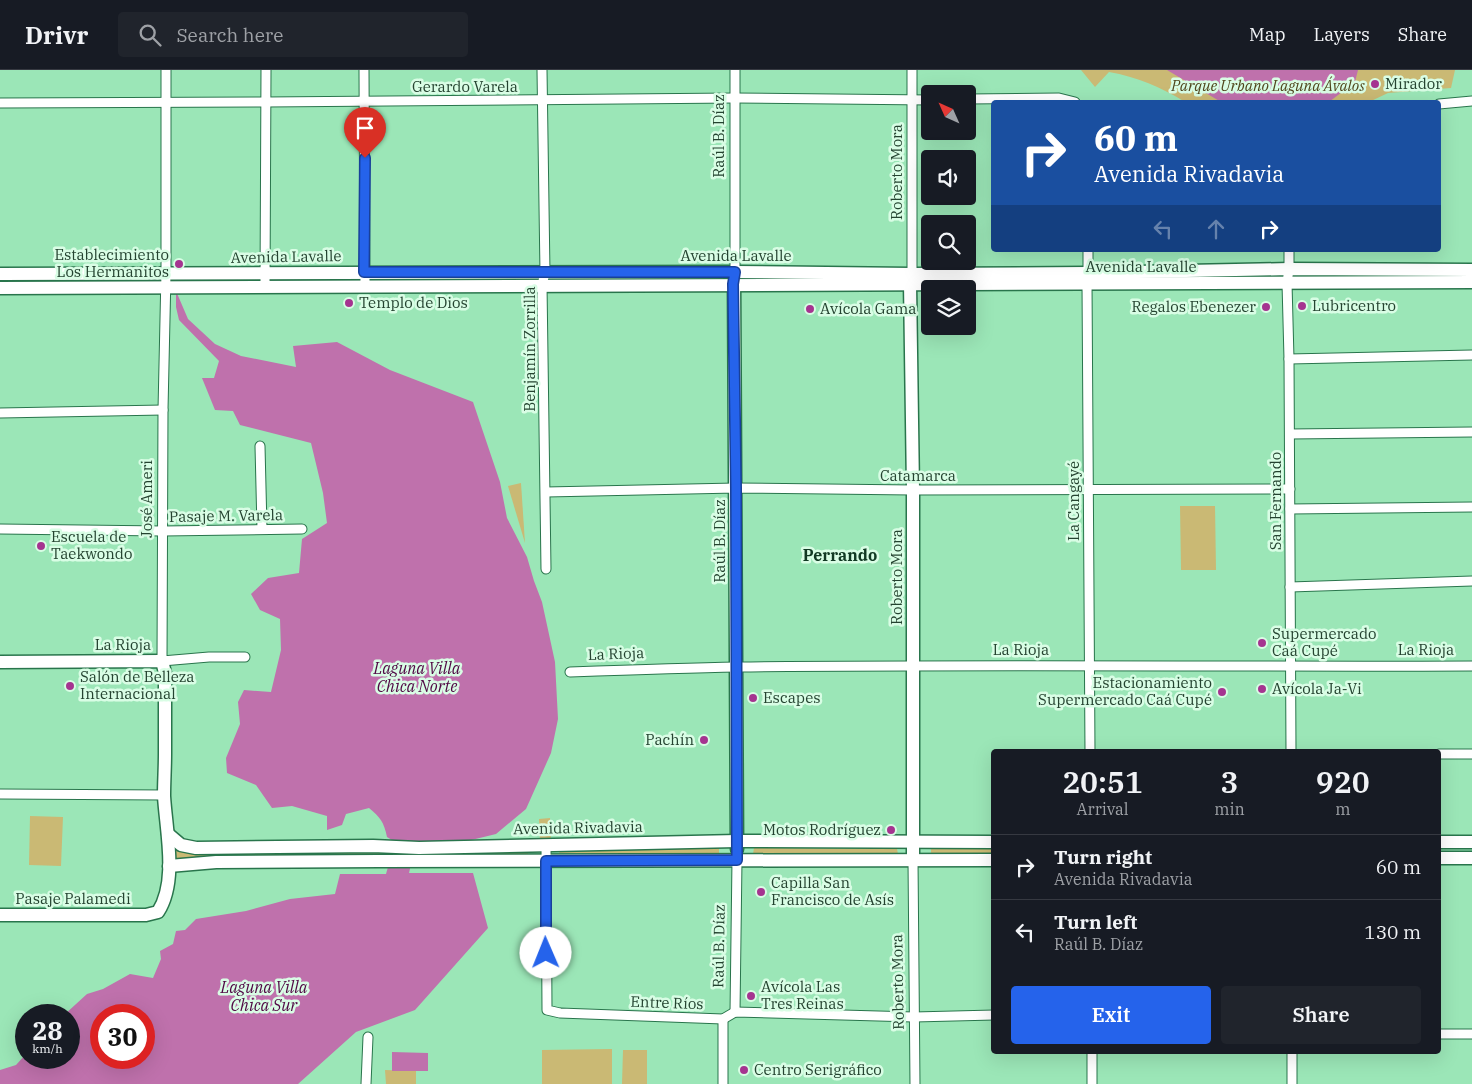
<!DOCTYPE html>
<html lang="en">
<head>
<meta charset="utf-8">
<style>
	:root { --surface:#171b24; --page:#20242c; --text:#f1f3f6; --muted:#9ea1a6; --line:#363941; --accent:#2563eb }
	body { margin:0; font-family:"IBM Plex Serif",serif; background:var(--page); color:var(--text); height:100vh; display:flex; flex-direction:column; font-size:19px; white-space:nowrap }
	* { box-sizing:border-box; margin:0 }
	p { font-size:16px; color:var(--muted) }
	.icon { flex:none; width:28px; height:28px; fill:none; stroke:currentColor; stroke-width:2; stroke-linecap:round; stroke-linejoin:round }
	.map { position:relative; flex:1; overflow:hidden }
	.side { position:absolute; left:991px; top:679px; width:450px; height:305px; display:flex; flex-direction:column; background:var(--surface); border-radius:5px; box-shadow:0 5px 20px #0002 }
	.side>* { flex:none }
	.banner { position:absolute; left:991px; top:30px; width:450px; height:152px; border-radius:5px; box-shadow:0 5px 20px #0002; background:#1a4fa0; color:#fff; overflow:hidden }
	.needle { width:32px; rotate:315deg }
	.fabs { position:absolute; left:921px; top:15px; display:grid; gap:10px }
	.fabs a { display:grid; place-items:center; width:55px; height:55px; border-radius:5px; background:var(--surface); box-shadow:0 5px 20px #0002; font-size:25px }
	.speed { position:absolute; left:15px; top:934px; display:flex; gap:10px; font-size:25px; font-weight:700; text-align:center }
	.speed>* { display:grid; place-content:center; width:65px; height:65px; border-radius:50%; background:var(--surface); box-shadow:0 5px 20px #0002; line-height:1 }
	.speed small { font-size:12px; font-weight:400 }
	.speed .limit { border:8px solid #d22; background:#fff; color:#111 }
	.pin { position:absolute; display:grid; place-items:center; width:42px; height:42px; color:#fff; margin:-51px -21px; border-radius:50% 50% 50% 0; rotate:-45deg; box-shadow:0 0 5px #0007 }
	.pin .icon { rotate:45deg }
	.me { position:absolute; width:55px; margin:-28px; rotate:359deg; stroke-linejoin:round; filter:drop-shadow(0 0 4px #0008) }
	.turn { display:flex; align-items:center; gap:18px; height:105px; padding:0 20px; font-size:22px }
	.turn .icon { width:65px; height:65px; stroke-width:2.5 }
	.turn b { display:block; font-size:35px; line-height:42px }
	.lanes { display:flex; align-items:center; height:48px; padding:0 20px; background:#0003; justify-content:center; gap:25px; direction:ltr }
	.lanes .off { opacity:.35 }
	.eta { display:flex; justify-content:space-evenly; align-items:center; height:85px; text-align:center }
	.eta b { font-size:30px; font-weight:600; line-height:35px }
	.cta { display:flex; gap:10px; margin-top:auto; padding:10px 20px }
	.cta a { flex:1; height:58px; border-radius:5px; background:var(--accent); color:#fff; font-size:20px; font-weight:600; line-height:58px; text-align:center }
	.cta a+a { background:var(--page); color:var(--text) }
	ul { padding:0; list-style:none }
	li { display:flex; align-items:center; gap:15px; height:65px; padding:0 20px; border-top:1px solid var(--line) }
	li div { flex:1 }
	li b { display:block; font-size:19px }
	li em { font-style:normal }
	header { display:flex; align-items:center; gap:30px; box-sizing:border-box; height:70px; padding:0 25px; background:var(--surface); border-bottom:1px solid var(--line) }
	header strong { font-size:24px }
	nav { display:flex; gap:28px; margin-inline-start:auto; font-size:18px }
	.search { width:350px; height:45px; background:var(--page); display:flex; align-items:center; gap:12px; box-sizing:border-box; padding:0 18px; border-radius:5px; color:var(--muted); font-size:19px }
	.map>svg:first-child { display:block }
</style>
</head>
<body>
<header>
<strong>Drivr</strong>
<div class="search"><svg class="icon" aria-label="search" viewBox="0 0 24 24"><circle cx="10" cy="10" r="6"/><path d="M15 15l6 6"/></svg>Search here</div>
<nav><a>Map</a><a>Layers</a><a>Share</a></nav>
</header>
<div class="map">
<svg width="1472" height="1014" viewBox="0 0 1472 1014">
	<rect width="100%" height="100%" fill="#9be6b7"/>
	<g fill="#cab974">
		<path d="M 1081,0 L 1455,0 L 1451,18 L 1388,23 L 1369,32 L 1185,32 C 1161,17 1137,7 1109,2 L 1095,17 Z"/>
		<polygon points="521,413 525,473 508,416"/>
		<polygon points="1180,436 1215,436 1216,500 1181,500"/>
		<polygon points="30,746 63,747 61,796 29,795"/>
		<polygon points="550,748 551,772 540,772 539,749"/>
		<polygon points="173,777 186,783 528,779 528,786 175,791"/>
		<polygon points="561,778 719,778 719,783 559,783"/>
		<polygon points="754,778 897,779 898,784 753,784"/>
		<polygon points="931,778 994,778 994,784 931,785"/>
		<polygon points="612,979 612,1014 542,1014 542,980"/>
		<polygon points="623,980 647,980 647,1014 622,1014"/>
		<polygon points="385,1000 416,1001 416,1014 386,1014"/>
	</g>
	<g fill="#bf71ac" fill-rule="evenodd">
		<polygon points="1167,0 1358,0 1355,12 1329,32 1221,32"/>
		<path d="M 176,221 L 188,249 L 215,274 L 241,286 L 296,297 L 293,276 L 337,272 L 390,300 L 473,332 L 500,412 L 507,448 L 527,487 L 534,511 L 542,532 L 555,592 L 558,649 L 551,683 L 526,739 L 496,764 L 459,773 L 416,772 L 409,803 L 473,803 L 488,858 L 415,940 L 356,962 L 298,1014 L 0,1014 L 0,1000 L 16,995 L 26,984 L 26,988 L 69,988 L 69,945 L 64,945 L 87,924 L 103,919 L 130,904 L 153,908 L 161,889 L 160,881 L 173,874 L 176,861 L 185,860 L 196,849 L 246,841 L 290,829 L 335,824 L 340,804 L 386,804 L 395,772 L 387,767 C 384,752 380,747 369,738 L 346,744 L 342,755 L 327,760 L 327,746 L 292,736 L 272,738 L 256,715 L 227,703 L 226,688 L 240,654 L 238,632 L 244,620 L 271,622 L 281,580 L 280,549 L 260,540 L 251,524 L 268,508 L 299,503 L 302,469 L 327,453 L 323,423 L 311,373 L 240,355 L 233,341 L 215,340 L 202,308 L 214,308 L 219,291 L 179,250 L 176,237 ZM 101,945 L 144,945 L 144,988 L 101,988 Z"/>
		<polygon points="392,982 428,983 428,1001 392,1001"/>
	</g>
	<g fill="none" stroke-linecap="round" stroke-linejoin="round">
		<defs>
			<g id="street">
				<polyline points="166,0 166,203 163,340 162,591 209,587 245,587"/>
				<polyline points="364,0 365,215"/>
				<polyline points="542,0 545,203 542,215 546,499"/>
				<polyline points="968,29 1059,28 1075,32"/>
				<polyline points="0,33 266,32 735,28 930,30"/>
				<polyline points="1439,34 1472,31"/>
				<polyline points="1088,180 1088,203 1087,213 1090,681"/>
				<polyline points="1289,180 1289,199 1287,213 1289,289 1291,681"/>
				<polyline points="735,202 735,0"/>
				<polyline points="912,204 912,0"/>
				<polyline points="265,216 266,0"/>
				<polyline points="1289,289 1472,285"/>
				<polyline points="0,343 163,340"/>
				<polyline points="1290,364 1472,362"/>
				<polyline points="260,376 262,459"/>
				<polyline points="546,422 736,418 913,420 1290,419"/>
				<polyline points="1290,439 1472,437"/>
				<polyline points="0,459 163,461 302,459"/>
				<polyline points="1290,517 1472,511"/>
				<path d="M 570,602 C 626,600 682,598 738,597 C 983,594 1227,597 1472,596"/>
				<polyline points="1439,684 1472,684"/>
				<polyline points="0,724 164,725"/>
				<polyline points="546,775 547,940 560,943 723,949 735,942 914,947 994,945"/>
				<polyline points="913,790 915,1014"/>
				<polyline points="735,942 737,790"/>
				<polyline points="723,949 723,1014"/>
				<polyline points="1439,964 1472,964"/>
				<polyline points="1292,981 1292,1014"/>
				<polyline points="366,1014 368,967"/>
				<polyline points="1092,1014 1092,981"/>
			</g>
			<g id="secondary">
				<polyline points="0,204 735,202 912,204 1088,203 1289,199 1472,200"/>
				<polyline points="734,207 737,779"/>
				<polyline points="912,207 910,213 913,420 913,790"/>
				<polyline points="0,218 1472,212"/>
				<path d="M 0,592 L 162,591 L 165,603 C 165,630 165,657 165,684 C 165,698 164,712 164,726 C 166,761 178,811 158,842 L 146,845 L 0,845"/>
				<polyline points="168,764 181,775 196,778 373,776 419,778 737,771 994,772"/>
				<polyline points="1439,772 1472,772"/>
				<polyline points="1439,788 1472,788"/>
				<polyline points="169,796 216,792 379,791 994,790"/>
			</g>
		</defs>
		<use href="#street" stroke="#29754c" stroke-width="11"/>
		<use href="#secondary" stroke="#29754c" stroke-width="15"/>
		<use href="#street" stroke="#fff" stroke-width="9"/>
		<use href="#secondary" stroke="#fff" stroke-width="12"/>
	</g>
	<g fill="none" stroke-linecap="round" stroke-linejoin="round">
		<defs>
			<polyline id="route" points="365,88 364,202 735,202 733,214 736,418 737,790 546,791 546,883"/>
		</defs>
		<use href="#route" stroke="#184099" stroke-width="12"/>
		<use href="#route" stroke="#2563eb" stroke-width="9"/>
	</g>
	<g fill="#a53490" stroke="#d9fde5" stroke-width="2">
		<circle cx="1375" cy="14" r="5"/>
		<circle cx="179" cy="194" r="5"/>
		<circle cx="349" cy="233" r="5"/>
		<circle cx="1302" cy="236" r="5"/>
		<circle cx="1266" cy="237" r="5"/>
		<circle cx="810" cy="239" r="5"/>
		<circle cx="41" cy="476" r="5"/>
		<circle cx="1262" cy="573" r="5"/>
		<circle cx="70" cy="616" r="5"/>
		<circle cx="1262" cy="619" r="5"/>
		<circle cx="1222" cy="622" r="5"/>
		<circle cx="753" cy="628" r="5"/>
		<circle cx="704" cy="670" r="5"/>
		<circle cx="891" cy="760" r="5"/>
		<circle cx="761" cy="822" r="5"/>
		<circle cx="751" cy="926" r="5"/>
		<circle cx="744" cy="1000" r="5"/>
	</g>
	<g text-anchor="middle" stroke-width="5" stroke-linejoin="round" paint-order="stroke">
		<g font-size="15" fill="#244330" stroke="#d9fde5" text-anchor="start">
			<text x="1385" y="19">Mirador</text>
			<text x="169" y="190" text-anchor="end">Establecimiento<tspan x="169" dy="17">Los Hermanitos</tspan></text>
			<text x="359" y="238">Templo de Dios</text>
			<text x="1312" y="241">Lubricentro</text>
			<text x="1256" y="242" text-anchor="end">Regalos Ebenezer</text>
			<text x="820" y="244">Avícola Gama</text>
			<text x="51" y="472">Escuela de<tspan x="51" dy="17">Taekwondo</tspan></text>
			<text x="1272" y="569">Supermercado<tspan x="1272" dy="17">Caá Cupé</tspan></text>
			<text x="80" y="612">Salón de Belleza<tspan x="80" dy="17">Internacional</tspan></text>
			<text x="1212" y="618" text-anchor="end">Estacionamiento<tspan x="1212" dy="17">Supermercado Caá Cupé</tspan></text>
			<text x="1272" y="624">Avícola Ja-Vi</text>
			<text x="763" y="633">Escapes</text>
			<text x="694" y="675" text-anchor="end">Pachín</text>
			<text x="881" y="765" text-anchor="end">Motos Rodríguez</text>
			<text x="771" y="818">Capilla San<tspan x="771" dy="17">Francisco de Asís</tspan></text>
			<text x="761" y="922">Avícola Las<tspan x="761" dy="17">Tres Reinas</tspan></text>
			<text x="754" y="1005">Centro Serigráfico</text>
		</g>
		<g font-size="15" font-style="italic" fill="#50461c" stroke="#d9fde5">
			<text x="1268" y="21">Parque Urbano Laguna Ávalos</text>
		</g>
		<g font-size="15" fill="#244330" stroke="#d9fde5">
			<text x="465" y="22">Gerardo Varela</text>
			<text transform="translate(719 66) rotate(-90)" y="5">Raúl B. Díaz</text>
			<text transform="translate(897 102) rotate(-90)" y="5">Roberto Mora</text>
			<text x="736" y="191">Avenida Lavalle</text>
			<text transform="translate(286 187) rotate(-1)" y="5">Avenida Lavalle</text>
			<text x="1141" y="202">Avenida Lavalle</text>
			<text transform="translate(530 279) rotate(-90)" y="5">Benjamín Zorrilla</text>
			<text x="918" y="411">Catamarca</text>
			<text transform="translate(147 429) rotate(-90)" y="5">José Ameri</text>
			<text transform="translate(1074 431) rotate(-90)" y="5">La Cangayé</text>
			<text transform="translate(1276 431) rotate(-90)" y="5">San Fernando</text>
			<text transform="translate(226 446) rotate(-1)" y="5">Pasaje M. Varela</text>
			<text transform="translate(720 471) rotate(-90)" y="5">Raúl B. Díaz</text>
			<text transform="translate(897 507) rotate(-90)" y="5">Roberto Mora</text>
			<text x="123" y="580">La Rioja</text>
			<text x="1021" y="585">La Rioja</text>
			<text x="1426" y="585">La Rioja</text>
			<text transform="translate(616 584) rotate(-2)" y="5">La Rioja</text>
			<text transform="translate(578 758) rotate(-1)" y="5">Avenida Rivadavia</text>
			<text x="73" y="834">Pasaje Palamedi</text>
			<text transform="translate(719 876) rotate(-89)" y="5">Raúl B. Díaz</text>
			<text transform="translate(898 912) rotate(-91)" y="5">Roberto Mora</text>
			<text transform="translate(667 933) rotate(2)" y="5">Entre Ríos</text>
		</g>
		<g font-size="16" font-weight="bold" fill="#113923" stroke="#d9fde5">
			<text x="840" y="491">Perrando</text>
		</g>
		<g font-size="16" font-style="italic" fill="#500744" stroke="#d9fde5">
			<text x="417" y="604">Laguna Villa<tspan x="417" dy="18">Chica Norte</tspan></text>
			<text x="264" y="923">Laguna Villa<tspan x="264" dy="18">Chica Sur</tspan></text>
		</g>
	</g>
</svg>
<div class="fabs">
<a><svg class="needle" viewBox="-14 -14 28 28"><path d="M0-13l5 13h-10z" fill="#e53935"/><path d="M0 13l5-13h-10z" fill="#9ea1a6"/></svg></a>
<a><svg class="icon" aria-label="sound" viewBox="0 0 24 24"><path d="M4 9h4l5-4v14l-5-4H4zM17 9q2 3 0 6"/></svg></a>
<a><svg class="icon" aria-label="search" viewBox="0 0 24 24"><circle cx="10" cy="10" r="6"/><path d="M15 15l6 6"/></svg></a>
<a><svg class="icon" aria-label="layers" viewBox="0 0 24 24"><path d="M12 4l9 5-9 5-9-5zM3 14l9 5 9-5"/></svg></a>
</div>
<div class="speed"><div>28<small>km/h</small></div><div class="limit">30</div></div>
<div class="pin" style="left:365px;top:88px;background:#d93025"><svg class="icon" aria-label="arrive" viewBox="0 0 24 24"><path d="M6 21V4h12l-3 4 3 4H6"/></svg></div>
<svg class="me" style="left:546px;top:883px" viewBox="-20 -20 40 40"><circle r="19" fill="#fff"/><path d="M0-13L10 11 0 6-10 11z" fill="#2563eb"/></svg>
<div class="banner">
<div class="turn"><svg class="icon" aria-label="right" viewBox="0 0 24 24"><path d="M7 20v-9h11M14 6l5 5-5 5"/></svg><div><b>60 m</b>Avenida Rivadavia</div></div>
<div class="lanes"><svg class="icon off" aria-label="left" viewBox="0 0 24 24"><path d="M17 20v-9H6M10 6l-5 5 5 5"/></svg><svg class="icon off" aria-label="ahead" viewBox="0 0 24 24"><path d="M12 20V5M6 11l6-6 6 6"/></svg><svg class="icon" aria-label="right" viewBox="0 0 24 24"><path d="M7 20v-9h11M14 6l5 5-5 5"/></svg></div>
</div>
<section class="side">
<div class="eta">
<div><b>20:51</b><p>Arrival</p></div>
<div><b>3</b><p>min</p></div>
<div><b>920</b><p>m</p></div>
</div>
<ul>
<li><svg class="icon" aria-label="right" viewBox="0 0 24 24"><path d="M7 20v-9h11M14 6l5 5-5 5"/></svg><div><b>Turn right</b><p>Avenida Rivadavia</p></div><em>60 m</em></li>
<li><svg class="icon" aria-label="left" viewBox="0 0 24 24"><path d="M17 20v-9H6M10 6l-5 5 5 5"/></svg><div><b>Turn left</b><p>Raúl B. Díaz</p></div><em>130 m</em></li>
</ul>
<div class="cta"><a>Exit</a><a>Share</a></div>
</section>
</div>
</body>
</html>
